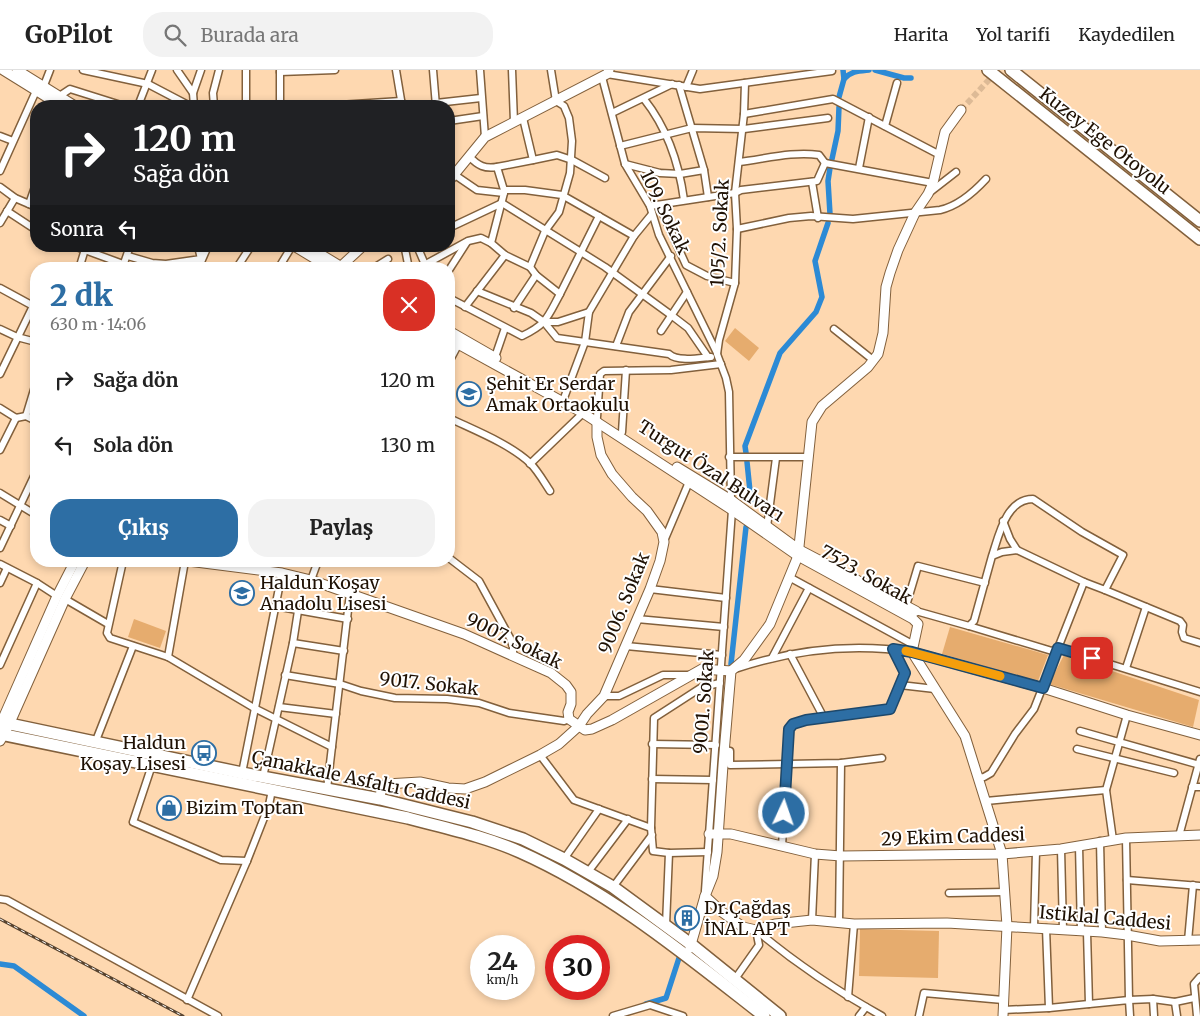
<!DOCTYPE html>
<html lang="tr">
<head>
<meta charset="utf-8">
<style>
	:root { --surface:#fff; --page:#f2f2f2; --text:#222; --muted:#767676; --line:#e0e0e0; --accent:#2d6ea4 }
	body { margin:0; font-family:Merriweather,serif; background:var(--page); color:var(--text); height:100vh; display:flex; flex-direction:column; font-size:19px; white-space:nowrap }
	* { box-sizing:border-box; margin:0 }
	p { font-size:16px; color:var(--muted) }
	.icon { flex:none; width:28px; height:28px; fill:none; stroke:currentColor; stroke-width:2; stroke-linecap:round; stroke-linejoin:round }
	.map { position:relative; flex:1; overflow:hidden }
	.panel { position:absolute; left:30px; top:192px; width:425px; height:305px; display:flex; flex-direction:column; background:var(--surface); border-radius:20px; box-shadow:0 2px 8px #0003 }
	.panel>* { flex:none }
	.banner { position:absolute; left:30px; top:30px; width:425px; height:152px; border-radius:20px; box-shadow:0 2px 8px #0003; background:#202124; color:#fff; overflow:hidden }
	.speed { position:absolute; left:470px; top:865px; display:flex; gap:10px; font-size:25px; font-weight:700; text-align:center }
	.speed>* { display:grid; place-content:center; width:65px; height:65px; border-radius:50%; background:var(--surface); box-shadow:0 2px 8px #0003; line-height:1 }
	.speed small { font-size:12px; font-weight:400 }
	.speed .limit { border:8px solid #d22; background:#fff; color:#111 }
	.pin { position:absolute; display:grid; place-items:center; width:42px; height:42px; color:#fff; margin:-21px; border-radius:10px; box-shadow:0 2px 8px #0006 }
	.me { position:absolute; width:55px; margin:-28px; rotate:3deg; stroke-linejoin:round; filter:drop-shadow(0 0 4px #0008) }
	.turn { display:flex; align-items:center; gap:18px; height:105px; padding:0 20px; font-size:22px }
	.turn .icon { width:65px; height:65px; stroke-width:2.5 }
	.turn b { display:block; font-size:35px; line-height:42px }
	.then { display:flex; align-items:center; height:48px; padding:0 20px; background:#0003; gap:10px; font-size:19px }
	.round { display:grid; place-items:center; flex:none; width:52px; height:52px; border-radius:20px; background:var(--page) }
	.summary { display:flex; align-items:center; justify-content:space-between; height:85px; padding:0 20px }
	h1 { font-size:30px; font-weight:800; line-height:38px; color:var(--accent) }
	.button { display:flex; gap:10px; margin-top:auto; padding:10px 20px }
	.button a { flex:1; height:58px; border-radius:20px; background:var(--accent); color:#fff; font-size:20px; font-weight:800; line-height:58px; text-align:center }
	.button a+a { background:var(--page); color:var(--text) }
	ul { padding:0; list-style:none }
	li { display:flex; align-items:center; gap:15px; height:65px; padding:0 20px }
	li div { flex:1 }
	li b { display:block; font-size:19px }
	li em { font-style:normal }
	header { display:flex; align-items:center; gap:30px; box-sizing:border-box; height:70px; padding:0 25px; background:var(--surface); border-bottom:1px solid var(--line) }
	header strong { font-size:24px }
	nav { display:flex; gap:28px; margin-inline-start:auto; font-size:18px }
	.search { width:350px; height:45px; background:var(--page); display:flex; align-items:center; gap:12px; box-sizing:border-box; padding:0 18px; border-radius:20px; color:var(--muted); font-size:19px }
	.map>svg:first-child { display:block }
</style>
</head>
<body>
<header>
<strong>GoPilot</strong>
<div class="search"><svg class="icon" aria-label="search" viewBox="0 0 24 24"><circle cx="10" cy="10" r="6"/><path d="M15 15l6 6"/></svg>Burada ara</div>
<nav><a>Harita</a><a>Yol tarifi</a><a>Kaydedilen</a></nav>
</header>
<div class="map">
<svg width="1200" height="946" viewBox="0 0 1200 946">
	<rect width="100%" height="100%" fill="#fed8b0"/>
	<g fill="#e6ac6e">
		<polygon points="735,258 759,278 749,291 725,271"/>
		<polygon points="134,549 166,561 160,578 128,567"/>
		<polygon points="950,557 1048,585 1038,611 942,584"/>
		<polygon points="1064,585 1199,630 1193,657 1049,614"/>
		<polygon points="860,859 939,861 938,908 859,906"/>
	</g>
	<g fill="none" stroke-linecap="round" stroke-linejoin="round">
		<g stroke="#2c8ad5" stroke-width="5.5">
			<polyline points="875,0 904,8 911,8"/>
			<path d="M 844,9 C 851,1 859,1 869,0"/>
			<polyline points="839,27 844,9 843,0"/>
			<polyline points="832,89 838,61 839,37"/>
			<polyline points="830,98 828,111 830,144"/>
			<polyline points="746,383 745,376 780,283 816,242 822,227 815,191 828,153"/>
			<polyline points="747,392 751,431"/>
			<polyline points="731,594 746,457"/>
			<polyline points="710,799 713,769"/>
			<polyline points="0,894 14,896 84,946"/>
			<polyline points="646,934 666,928 679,888"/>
		</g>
		<polyline stroke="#ddba96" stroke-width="6" stroke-dasharray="6 3" stroke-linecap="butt" points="961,40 998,0"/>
		<defs>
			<g id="street">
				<polyline points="83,0 148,14 190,36"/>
				<polyline points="177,0 193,23"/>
				<polyline points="246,0 246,36"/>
				<polyline points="280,0 280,36"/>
				<polyline points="396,0 402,36"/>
				<polyline points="433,0 436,36"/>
				<polyline points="480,0 485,67"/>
				<polyline points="512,0 514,52"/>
				<polyline points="280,2 335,0"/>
				<polyline points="607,4 700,19 832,1"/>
				<polyline points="602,7 625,94 650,136 659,165 717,283"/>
				<polyline points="679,15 704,100 708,127"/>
				<polyline points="686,17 693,0"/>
				<polyline points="43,18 50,0"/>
				<polyline points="58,27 70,19 124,36"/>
				<path d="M 644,29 C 667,58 679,93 684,130"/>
				<polyline points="436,33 481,28"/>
				<polyline points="138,36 152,0"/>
				<polyline points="194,36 193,23 201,0"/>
				<polyline points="214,36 213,23 219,0"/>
				<polyline points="324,36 401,31"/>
				<polyline points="612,43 672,14"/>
				<polyline points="744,44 833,29 938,84"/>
				<polyline points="449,51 483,46"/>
				<polyline points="885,56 897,13"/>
				<polyline points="0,66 13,71"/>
				<polyline points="620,76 692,58 744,59 828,48"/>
				<path d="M 469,86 C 478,96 485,99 497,97"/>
				<polyline points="533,90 557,85 572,90 605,108"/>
				<path d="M 739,92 C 765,89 793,81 819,85 L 825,93"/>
				<polyline points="825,93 933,113"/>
				<polyline points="625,94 660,103 680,104 704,100"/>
				<polyline points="859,98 869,47"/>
				<polyline points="0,101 36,21"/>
				<polyline points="455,105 477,120 504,123 504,120 525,120 562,125 634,166 652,144"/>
				<polyline points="812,112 818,148"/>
				<polyline points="0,117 15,128 36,137"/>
				<polyline points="504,120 497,97 533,90 523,48"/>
				<polyline points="929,123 956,102"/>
				<polyline points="502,133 605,197 671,245 688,258 708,287"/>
				<polyline points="29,134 36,114"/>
				<polyline points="659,135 686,195 707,206 735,213"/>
				<polyline points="650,136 735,123 741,120 817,111 825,93"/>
				<polyline points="7,141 36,160"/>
				<polyline points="0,153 15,128"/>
				<polyline points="449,158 502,133"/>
				<path d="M 737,159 L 789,148 L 811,146 L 853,149 L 940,140 C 958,136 974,122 986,109"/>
				<polyline points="74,176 123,194"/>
				<polyline points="417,176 427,199"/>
				<polyline points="128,186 152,193 166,194 201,189 198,176"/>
				<polyline points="426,194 468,171 481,168 491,173"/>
				<polyline points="530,197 545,161 559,142 570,103 572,71 569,48 564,36 556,31 551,0"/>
				<polyline points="79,199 86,176"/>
				<polyline points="122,199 130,176"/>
				<polyline points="198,199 208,176"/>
				<polyline points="236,199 251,176"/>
				<polyline points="278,199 292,176"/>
				<polyline points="372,199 388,189"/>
				<polyline points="409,199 405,179 411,176"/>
				<polyline points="449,200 467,172"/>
				<polyline points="0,218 35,237"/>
				<polyline points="477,221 531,243 544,252 558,252 589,242"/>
				<polyline points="560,224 599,146"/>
				<path d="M 449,228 L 522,266 C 547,254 547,248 560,224 L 536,205 L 530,197 L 505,185 L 491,173 L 504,123"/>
				<polyline points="465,237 505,185"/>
				<polyline points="514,238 536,205"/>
				<path d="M 544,252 L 557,268 L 669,284 C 678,292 699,288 711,287"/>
				<polyline points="0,259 17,267 36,272"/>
				<polyline points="834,259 873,290"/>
				<polyline points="661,261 687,222"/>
				<polyline points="616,276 629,242 671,186"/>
				<polyline points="494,290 505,258"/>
				<polyline points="449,292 458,275"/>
				<polyline points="0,304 33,236"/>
				<polyline points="564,328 585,272 589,242 634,166"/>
				<polyline points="0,338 16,348 26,346 36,351"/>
				<polyline points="26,346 36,313"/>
				<polyline points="597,347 600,304 604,301 671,300 721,294"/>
				<path d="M 449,348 C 474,360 510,374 530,393 C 538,401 544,412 550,421"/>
				<polyline points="622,362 626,300"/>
				<polyline points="0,380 16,348"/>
				<polyline points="729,387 808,387"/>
				<polyline points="530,394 583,343"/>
				<polyline points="0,423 36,445"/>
				<polyline points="731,430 729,322 726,308 717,284 719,270 735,213 737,159 735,123 744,44 745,13"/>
				<polyline points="0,450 11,456"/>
				<polyline points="1003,451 1010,469 1017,480"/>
				<polyline points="767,457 776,388"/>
				<polyline points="664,471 689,412"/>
				<polyline points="0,478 36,402"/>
				<polyline points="449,488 479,511 510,568 513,577 513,586"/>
				<polyline points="123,491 107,563 110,568 168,587 254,638 332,677"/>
				<polyline points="0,494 37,513 57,526"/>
				<polyline points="789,507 912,574"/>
				<polyline points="311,510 318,491"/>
				<polyline points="0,513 7,498"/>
				<polyline points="650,519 726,528"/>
				<polyline points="1105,520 1180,551 1183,555 1182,562 1184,568 1200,573"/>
				<polyline points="65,529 108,554"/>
				<polyline points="275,536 348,549"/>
				<polyline points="906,536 918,496 985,513"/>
				<path d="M 915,543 L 916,541 L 969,556 L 974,551 L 992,486 L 1002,482 L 1017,480 L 1084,512 L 1105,520 L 1123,485 L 1082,462 L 1033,429 C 1006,429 999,465 992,486"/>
				<polyline points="637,549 724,557"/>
				<polyline points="969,556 1052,581 1058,578 1200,622"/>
				<polyline points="293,573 344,581"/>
				<polyline points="626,576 722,585"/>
				<polyline points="790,584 824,648"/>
				<polyline points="168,587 185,491"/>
				<polyline points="772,588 809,518"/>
				<polyline points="0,595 37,513"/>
				<polyline points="1126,598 1146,537"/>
				<path d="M 735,599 C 792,580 852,573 912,582"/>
				<polyline points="285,605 340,614 361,621 395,628 447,629 479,633 509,643 564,651 569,649"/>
				<polyline points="900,615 935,619"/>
				<polyline points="604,626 619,626 663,605 690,605"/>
				<polyline points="279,637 336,644"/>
				<polyline points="1080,661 1200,695"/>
				<polyline points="95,673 133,576"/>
				<polyline points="652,674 716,675"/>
				<polyline points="1077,679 1174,703"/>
				<polyline points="724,680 730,681 730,695 841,693 882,688"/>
				<polyline points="540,685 574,730 651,758"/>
				<polyline points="152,695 133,752 221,790 247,791"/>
				<polyline points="242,703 282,503"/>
				<polyline points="263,707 293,573 298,541"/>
				<polyline points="979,708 984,707 991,703 1015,664 1034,639 1084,512"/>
				<polyline points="652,709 713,710"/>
				<polyline points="1192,717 1200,717"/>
				<polyline points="327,719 350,523"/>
				<polyline points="986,731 1106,720"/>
				<polyline points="1179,766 1200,689"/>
				<polyline points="1126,768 1129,930 1153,929 1175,932 1194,928"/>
				<polyline points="1113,770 1106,720 1127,645"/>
				<polyline points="1100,771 1102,862"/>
				<polyline points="782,776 789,659 793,654 800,651 890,639 905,603 893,579"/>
				<polyline points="1079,776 1081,861"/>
				<polyline points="1061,779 1063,860"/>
				<polyline points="708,782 669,783 653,781 651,758 654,648 702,617 720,613"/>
				<polyline points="564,789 599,739"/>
				<polyline points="588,802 628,749"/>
				<polyline points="1127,810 1200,816"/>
				<polyline points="613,817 652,765"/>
				<polyline points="705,821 732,440"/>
				<polyline points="949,823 1005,822"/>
				<polyline points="0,829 7,830 218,946"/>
				<polyline points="812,850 815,784"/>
				<polyline points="839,852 841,693"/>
				<polyline points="666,855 669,783"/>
				<polyline points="1034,858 1036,781"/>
				<polyline points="1046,858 1049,938"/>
				<path d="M 756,860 C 795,893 837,921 882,946"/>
				<polyline points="1087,862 1089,934"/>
				<polyline points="1188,871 1193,815"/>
				<polyline points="735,909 759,875 756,860"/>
				<polyline points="848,927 854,854"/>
				<polyline points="1153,929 1154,946"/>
				<polyline points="187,930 247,791 269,735 272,720"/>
				<polyline points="1175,932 1177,946"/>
				<polyline points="1003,940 1049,938 1129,930 1130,946"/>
				<polyline points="613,946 650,935 683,946"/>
				<polyline points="859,946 866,937"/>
				<polyline points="919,946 924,923 1003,930"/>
				<polyline points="1197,946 1194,914 1200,907"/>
			</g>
			<g id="secondary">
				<polyline points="3,0 61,36"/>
				<polyline points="17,0 75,36"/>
				<polyline points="449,111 485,67 607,4 609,0"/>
				<polyline points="294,176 332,199"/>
				<polyline points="307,176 345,199"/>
				<polyline points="338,199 363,176"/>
				<polyline points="449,261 496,288"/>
				<polyline points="449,269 583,343 732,440 798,486 913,549 918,554 912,582"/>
				<polyline points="677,397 731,430 798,479 916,541"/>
				<polyline points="188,491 282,503 311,510 464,564 551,603 566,615 571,622 571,634 568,642 569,649 585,660 592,659 612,650 702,599 731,601"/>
				<polyline points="912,582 965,666 1002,784 1007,856 1003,946"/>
				<polyline points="912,582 1043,618 1127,645 1200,665"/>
				<polyline points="2,657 1,653 57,526 75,491"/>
				<polyline points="0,671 9,655 65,529 85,491"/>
				<polyline points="380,729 381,720 386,714 420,712 448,718 465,719 485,712 540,685 559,674 579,656 587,644 604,626 650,519 660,491 664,472 662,462 647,441 632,427 612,404 601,385 597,367 597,352"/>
				<polyline points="709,764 731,764 815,784 841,786 1002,784 1061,779 1126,768 1200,765"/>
				<polyline points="705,826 722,842 743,857 756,860 775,854 812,850 854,854 947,853 1102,862 1127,865 1160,871 1200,870"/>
				<polyline points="690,878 705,826 713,806 717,782 723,695 731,601 744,590 770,554 798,486 812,352 822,336 868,297 878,284 883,263 886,217 890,203 898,180 915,143 928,124 933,113 945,62 961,40"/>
			</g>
			<g id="highway">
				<polyline points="988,0 1200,169"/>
				<polyline points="1011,0 1200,151"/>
				<polyline points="0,652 242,703 380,729 472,752 523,769 564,789 613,817 692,875 780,946"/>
				<path d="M 0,664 L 408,748 C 445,758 484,766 520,782 C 610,822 687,886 764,946"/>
			</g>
		</defs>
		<use href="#street" stroke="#82603c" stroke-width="9"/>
		<use href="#secondary" stroke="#82603c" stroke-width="11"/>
		<use href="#highway" stroke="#82603c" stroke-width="14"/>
		<use href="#street" stroke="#fff" stroke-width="6"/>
		<use href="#secondary" stroke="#fff" stroke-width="9"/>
		<use href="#highway" stroke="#fff" stroke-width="11"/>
		<defs>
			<polyline id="rail" points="0,849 183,946"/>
		</defs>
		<use href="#rail" stroke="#57432f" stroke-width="3"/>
		<use href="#rail" stroke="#fff" stroke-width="1" stroke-dasharray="4" stroke-linecap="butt"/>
	</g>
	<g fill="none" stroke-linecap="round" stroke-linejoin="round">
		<defs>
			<polyline id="route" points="784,743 789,659 793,654 806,650 890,639 905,603 893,579 912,582 1043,618 1058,578 1092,588"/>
		</defs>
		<use href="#route" stroke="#1d486b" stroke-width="12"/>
		<use href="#route" stroke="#2d6ea4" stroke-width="9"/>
		<polyline stroke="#f59e0b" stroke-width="9" points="906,581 1000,606"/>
	</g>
	<defs>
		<symbol id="school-ring" viewBox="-11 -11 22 22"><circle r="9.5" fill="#fff" stroke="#2d6ea4" stroke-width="1.5"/><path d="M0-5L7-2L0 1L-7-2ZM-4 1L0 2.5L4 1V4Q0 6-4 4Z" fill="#2d6ea4"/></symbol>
		<symbol id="bus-ring" viewBox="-11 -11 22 22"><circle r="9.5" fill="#fff" stroke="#2d6ea4" stroke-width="1.5"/><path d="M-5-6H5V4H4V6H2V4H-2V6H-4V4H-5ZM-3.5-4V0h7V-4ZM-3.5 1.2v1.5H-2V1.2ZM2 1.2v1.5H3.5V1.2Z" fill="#2d6ea4"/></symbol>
		<symbol id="shop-ring" viewBox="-11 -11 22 22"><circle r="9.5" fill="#fff" stroke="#2d6ea4" stroke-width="1.5"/><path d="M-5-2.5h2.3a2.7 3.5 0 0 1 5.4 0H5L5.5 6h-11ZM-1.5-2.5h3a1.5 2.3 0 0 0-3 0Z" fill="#2d6ea4"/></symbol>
		<symbol id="building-ring" viewBox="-11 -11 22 22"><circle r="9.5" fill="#fff" stroke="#2d6ea4" stroke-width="1.5"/><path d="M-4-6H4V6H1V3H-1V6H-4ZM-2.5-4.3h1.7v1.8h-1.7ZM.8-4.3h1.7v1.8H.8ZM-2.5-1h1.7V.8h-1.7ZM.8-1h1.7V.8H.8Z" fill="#2d6ea4"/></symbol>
	</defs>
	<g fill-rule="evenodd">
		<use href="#school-ring" x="455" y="310" width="28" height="28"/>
		<use href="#school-ring" x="228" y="509" width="28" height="28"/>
		<use href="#bus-ring" x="190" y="669" width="28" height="28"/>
		<use href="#shop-ring" x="155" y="724" width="28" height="28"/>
		<use href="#building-ring" x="673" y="834" width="28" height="28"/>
	</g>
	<g text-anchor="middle" stroke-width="4" stroke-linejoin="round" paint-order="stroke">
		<g font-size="18" fill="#1f1104" stroke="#fff">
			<text transform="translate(1105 71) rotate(38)" y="6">Kuzey Ege Otoyolu</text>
			<text transform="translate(665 142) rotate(64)" y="6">109. Sokak</text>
			<text transform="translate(720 163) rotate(-87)" y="6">105/2. Sokak</text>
			<text transform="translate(711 401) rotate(33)" y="6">Turgut Özal Bulvarı</text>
			<text transform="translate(866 505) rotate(29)" y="6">7523. Sokak</text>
			<text transform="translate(624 533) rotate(-68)" y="6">9006. Sokak</text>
			<text transform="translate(514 571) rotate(26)" y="6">9007. Sokak</text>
			<text transform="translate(429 614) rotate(6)" y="6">9017. Sokak</text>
			<text transform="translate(704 632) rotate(-86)" y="6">9001. Sokak</text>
			<text transform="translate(361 710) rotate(12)" y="6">Çanakkale Asfaltı Caddesi</text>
			<text transform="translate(953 767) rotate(-2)" y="6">29 Ekim Caddesi</text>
			<text transform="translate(1105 848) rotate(5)" y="6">Istiklal Caddesi</text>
		</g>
		<g font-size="18" fill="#1f1104" stroke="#fff" text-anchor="start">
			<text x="486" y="320">Şehit Er Serdar<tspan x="486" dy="21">Amak Ortaokulu</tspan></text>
			<text x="260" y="519">Haldun Koşay<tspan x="260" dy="21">Anadolu Lisesi</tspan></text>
			<text x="186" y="679" text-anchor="end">Haldun<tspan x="186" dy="21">Koşay Lisesi</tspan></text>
			<text x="186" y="744">Bizim Toptan</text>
			<text x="704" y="844">Dr.Çağdaş<tspan x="704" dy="21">İNAL APT</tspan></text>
		</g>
	</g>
</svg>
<div class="speed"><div>24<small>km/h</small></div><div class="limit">30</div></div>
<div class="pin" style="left:1092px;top:588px;background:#d93025"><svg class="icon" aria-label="arrive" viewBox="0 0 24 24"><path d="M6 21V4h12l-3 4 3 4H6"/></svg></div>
<svg class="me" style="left:784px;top:743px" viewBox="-20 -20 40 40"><circle r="17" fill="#2d6ea4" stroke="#fff" stroke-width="3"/><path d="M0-11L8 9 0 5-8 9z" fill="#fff"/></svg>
<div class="banner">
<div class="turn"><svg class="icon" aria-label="right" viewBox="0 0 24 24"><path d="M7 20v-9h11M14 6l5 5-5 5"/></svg><div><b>120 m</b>Sağa dön</div></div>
<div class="then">Sonra<svg class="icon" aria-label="left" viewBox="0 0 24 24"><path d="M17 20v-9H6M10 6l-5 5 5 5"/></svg></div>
</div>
<section class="panel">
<div class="summary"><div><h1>2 dk</h1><p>630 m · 14:06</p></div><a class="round" style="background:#d93025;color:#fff"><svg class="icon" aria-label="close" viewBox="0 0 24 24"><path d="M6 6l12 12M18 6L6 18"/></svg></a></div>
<ul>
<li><svg class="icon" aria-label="right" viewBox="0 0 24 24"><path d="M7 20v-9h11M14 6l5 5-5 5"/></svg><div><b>Sağa dön</b></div><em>120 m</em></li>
<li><svg class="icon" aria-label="left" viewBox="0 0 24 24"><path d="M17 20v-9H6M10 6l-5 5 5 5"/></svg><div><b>Sola dön</b></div><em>130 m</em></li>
</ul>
<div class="button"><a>Çıkış</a><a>Paylaş</a></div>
</section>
</div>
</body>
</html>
